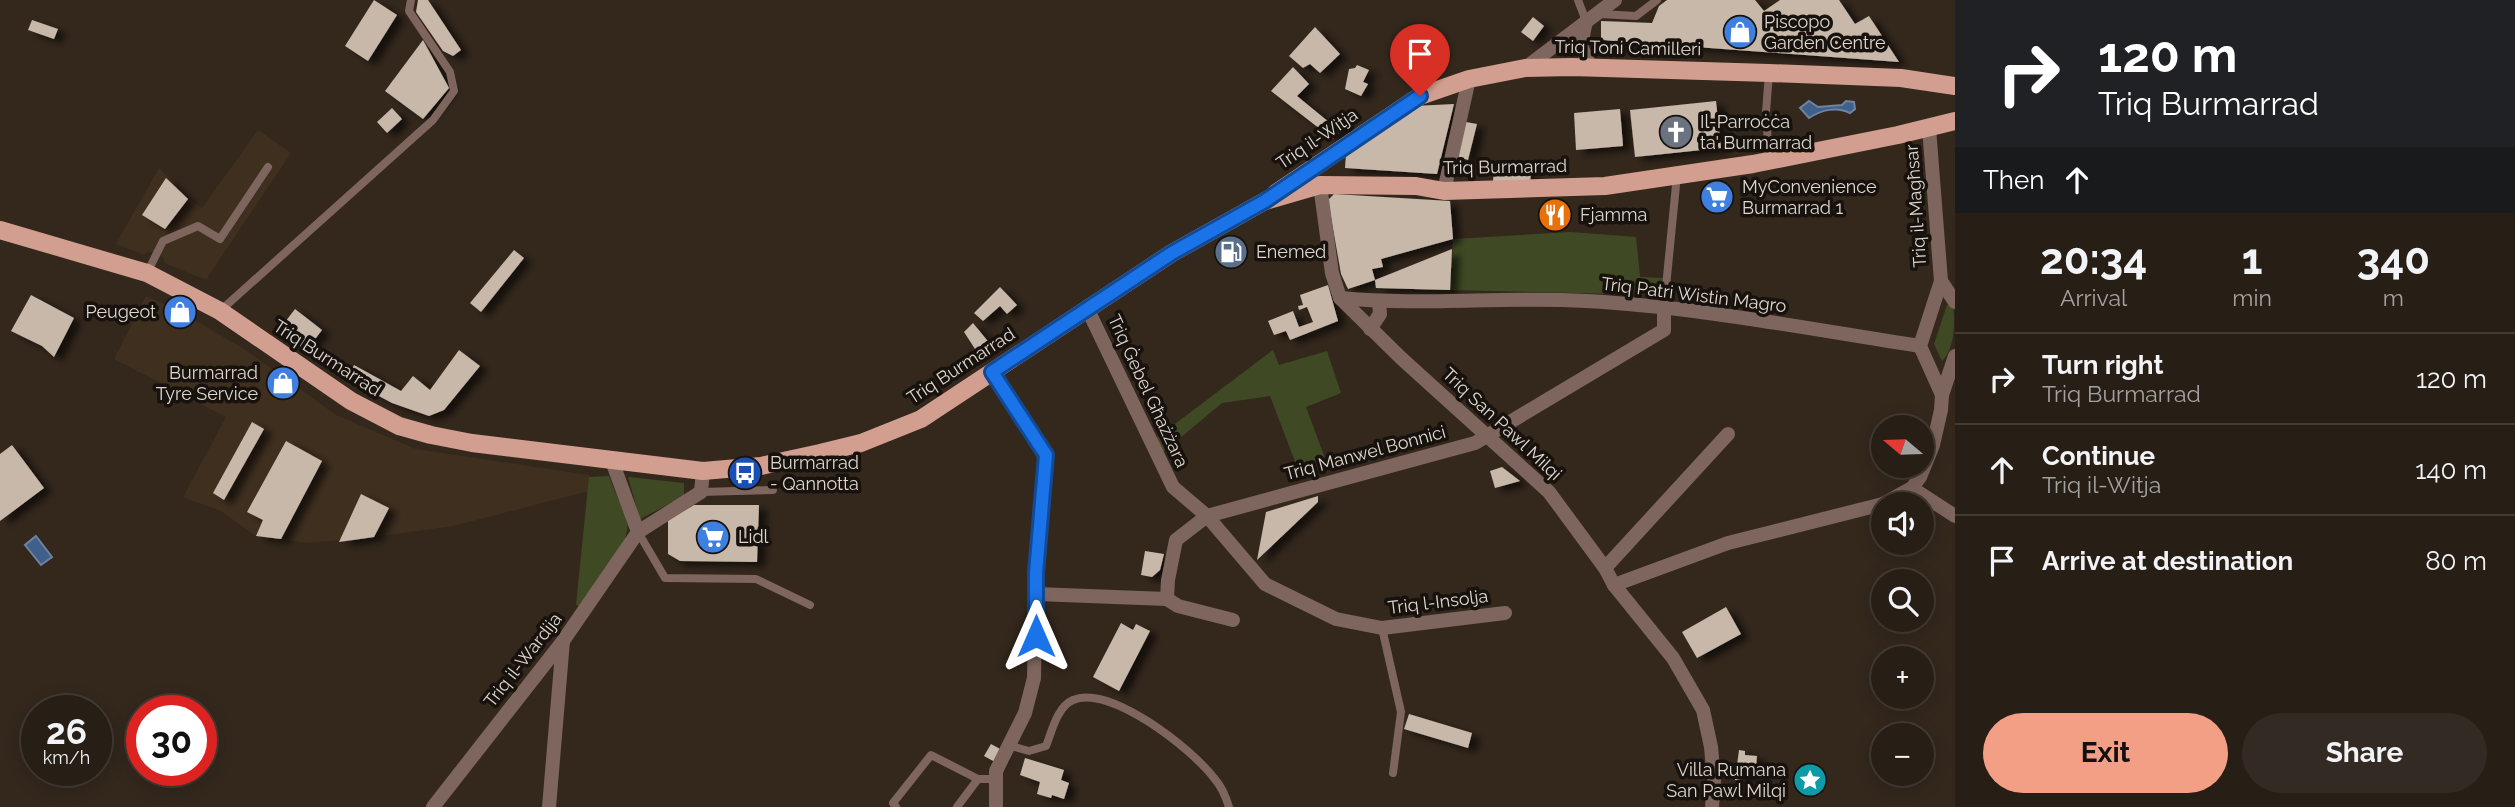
<!DOCTYPE html>
<html lang="en">
<head>
<meta charset="utf-8">
<style>
	:root { --surface:#271e16; --page:#332b23; --text:#f1f3f6; --muted:#a4a2a1; --line:#433c35; --accent:#f39f85 }
	body { margin:0; font-family:Raleway,sans-serif; background:var(--page); color:var(--text); height:100vh; display:flex; flex-direction:column; font-size:26px; white-space:nowrap }
	* { box-sizing:border-box; margin:0 }
	p { font-size:23px; color:var(--muted) }
	.icon { flex:none; width:38px; height:38px; fill:none; stroke:currentColor; stroke-width:2; stroke-linecap:round; stroke-linejoin:round }
	.map { position:relative; flex:1; overflow:hidden }
	.side { display:flex; flex-direction:column; background:var(--surface); width:560px }
	.side>* { flex:none }
	.hud { background:#202124; color:#fff; overflow:hidden }
	.needle { width:46px; rotate:289deg }
	.tools { position:absolute; left:1871px; top:415px; display:grid; gap:14px }
	.tools a { display:grid; place-items:center; width:63px; height:63px; border-radius:50%; background:var(--surface); box-shadow:0 4px 18px #0003,0 0 0 2px var(--line); font-size:35px }
	.speed { position:absolute; left:21px; top:695px; display:flex; gap:14px; font-size:35px; font-weight:700; text-align:center }
	.speed>* { display:grid; place-content:center; width:91px; height:91px; border-radius:50%; background:var(--surface); box-shadow:0 4px 18px #0003,0 0 0 2px var(--line); line-height:1 }
	.speed small { font-size:18px; font-weight:400 }
	.speed .limit { border:10px solid #d22; background:#fff; color:#111 }
	.pin { position:absolute; display:grid; place-items:center; width:60px; height:60px; color:#fff; margin:-72px -30px; border-radius:50% 50% 50% 0; rotate:-45deg; box-shadow:0 0 7px #0007 }
	.pin .icon { rotate:45deg }
	.me { position:absolute; width:77px; margin:-38px; rotate:0deg; stroke-linejoin:round; filter:drop-shadow(0 0 5px #0008) }
	.turn { display:flex; align-items:center; gap:24px; height:147px; padding:0 28px; font-size:32px }
	.turn .icon { width:91px; height:91px; stroke-width:2.5 }
	.turn b { display:block; font-size:49px; line-height:60px }
	.then { display:flex; align-items:center; height:66px; padding:0 28px; background:#0003; gap:14px; font-size:26px }
	.eta { display:flex; justify-content:space-evenly; align-items:center; height:119px; text-align:center }
	.eta b { font-size:42px; font-weight:700; line-height:49px }
	.action { display:flex; gap:14px; margin-top:auto; padding:14px 28px }
	.action a { flex:1; height:80px; border-radius:42px; background:var(--accent); color:#111; font-size:28px; font-weight:700; line-height:80px; text-align:center }
	.action a+a { background:var(--page); color:var(--text) }
	ul { padding:0; list-style:none }
	li { display:flex; align-items:center; gap:21px; height:91px; padding:0 28px; border-top:2px solid var(--line) }
	li div { flex:1 }
	li b { display:block; font-size:26px }
	li em { font-style:normal }
	main { display:flex; flex:1; min-height:0 }
	.map>svg:first-child { display:block }
</style>
</head>
<body>
<main>
<div class="map">
<svg width="1955" height="807" viewBox="0 0 1955 807">
	<defs>
		<filter id="shadow"><feDropShadow dx="8" dy="4.5" stdDeviation="3.5" flood-color="#0009"/></filter>
	</defs>
	<rect width="100%" height="100%" fill="#34281d"/>
	<g fill="#3f2f1f">
		<polygon points="258,130 291,153 206,280 165,263 164,258 149,251 144,255 116,244 159,168 188,199 202,208"/>
		<polygon points="146,296 176,309 244,349 336,415 416,449 589,475 589,491 453,526 374,537 308,543 256,536 221,511 183,497 226,417 114,359"/>
	</g>
	<g fill="#3f4a24">
		<polygon points="1570,232 1636,237 1640,277 1663,278 1660,295 1450,290 1453,239"/>
		<path d="M 1947,305 L 1953,305 C 1955,322 1955,349 1942,361 L 1934,344 Z"/>
		<polygon points="1273,350 1279,365 1327,351 1341,393 1306,407 1329,469 1301,477 1270,396 1222,403 1162,453 1155,439"/>
		<path d="M 609,476 C 614,491 623,507 627,522 C 632,545 593,588 579,606 L 576,605 L 589,477 Z"/>
		<polygon points="628,477 684,483 684,496 640,519"/>
	</g>
	<g fill="#3f608a" stroke="#6f839f" stroke-width="2">
		<path d="M 1809,101 L 1818,107 L 1842,105 L 1846,101 L 1854,102 L 1855,109 L 1850,113 C 1837,106 1821,110 1809,118 L 1800,108 Z"/>
		<polygon points="36,536 52,557 41,565 25,545"/>
	</g>
	<g fill="#c7b8aa" filter="url(#shadow)">
		<polygon points="374,0 397,15 368,61 345,46"/>
		<polygon points="418,0 428,0 461,50 453,56 443,51 416,12"/>
		<polygon points="1667,0 1755,0 1764,11 1780,0 1839,0 1855,24 1869,16 1899,62 1601,40 1601,21 1652,23 1659,6"/>
		<polygon points="1533,17 1544,26 1533,41 1521,32"/>
		<polygon points="32,20 58,29 54,39 28,30"/>
		<polygon points="1315,27 1340,54 1320,73 1310,64 1303,68 1289,56"/>
		<polygon points="423,40 449,88 423,119 385,91"/>
		<polygon points="1357,65 1369,70 1363,82 1368,84 1361,96 1345,89 1349,69 1355,68"/>
		<polygon points="1293,67 1309,84 1297,96 1335,127 1340,120 1347,125 1333,139 1271,91"/>
		<polygon points="1716,101 1721,148 1635,157 1630,110"/>
		<polygon points="1454,104 1437,174 1345,168 1346,153 1414,106"/>
		<polygon points="392,108 402,119 387,133 377,122"/>
		<polygon points="1620,109 1623,146 1576,150 1574,113"/>
		<polygon points="1466,122 1477,124 1468,160 1458,157"/>
		<polygon points="1494,169 1531,172 1530,183 1493,181"/>
		<polygon points="166,178 188,199 165,229 142,215"/>
		<polygon points="1334,194 1450,201 1453,239 1381,259 1383,267 1372,269 1375,280 1348,289 1341,274 1328,200"/>
		<polygon points="1452,249 1450,290 1376,288 1375,280"/>
		<polygon points="514,250 524,258 481,312 470,303"/>
		<polygon points="1328,285 1338,321 1290,340 1286,331 1274,335 1268,321 1293,311 1299,327 1313,322 1307,307 1299,310 1298,306 1303,305 1300,295"/>
		<polygon points="1000,287 1017,305 1007,314 1000,306 983,321 974,313"/>
		<polygon points="31,295 74,318 54,357 42,346 11,331"/>
		<polygon points="295,309 322,330 306,351 279,330"/>
		<polygon points="973,323 991,345 977,352 964,332"/>
		<polygon points="459,350 480,366 444,410 429,416 392,403 347,379 354,365 401,391 413,376 430,390"/>
		<polygon points="252,422 264,429 224,500 213,493"/>
		<polygon points="286,441 322,461 281,539 256,536 263,520 247,512"/>
		<polygon points="12,445 44,488 0,521 0,454"/>
		<polygon points="1502,467 1520,481 1495,488 1490,471"/>
		<polygon points="361,494 389,508 374,537 339,542"/>
		<polygon points="1318,496 1318,502 1257,560 1266,512"/>
		<polygon points="694,505 759,505 757,562 680,561 668,554 668,520"/>
		<polygon points="1145,551 1164,554 1160,570 1152,577 1141,575"/>
		<polygon points="1726,607 1741,634 1697,658 1682,632"/>
		<polygon points="1121,623 1133,630 1136,624 1150,631 1119,691 1093,677"/>
		<polygon points="1409,714 1472,733 1468,748 1404,729"/>
		<polygon points="991,744 1002,750 995,762 984,756"/>
		<polygon points="1739,750 1745,751 1745,755 1757,756 1756,768 1752,768 1751,777 1741,776 1740,781 1735,780"/>
		<polygon points="1025,758 1064,770 1061,780 1069,783 1064,799 1052,795 1051,798 1037,794 1040,782 1020,775"/>
	</g>
	<g fill="none" stroke-linecap="round" stroke-linejoin="round">
		<g stroke="#7e655e" stroke-width="8">
			<polyline points="1578,0 1586,21"/>
			<polyline points="1600,14 1636,16 1657,0"/>
			<polyline points="1769,73 1766,112 1769,160"/>
			<polyline points="147,273 163,241 198,226 220,239 268,167"/>
			<polyline points="1664,307 1677,175"/>
			<polyline points="220,311 433,120 454,91 450,72 409,11 411,0"/>
			<polyline points="701,492 773,490"/>
			<polyline points="638,532 665,578 756,579 810,605"/>
			<polyline points="1382,628 1401,712 1393,773"/>
			<path d="M 1008,745 L 1029,751 L 1046,746 C 1052,731 1057,707 1073,700 C 1110,684 1192,749 1214,778 C 1221,786 1226,797 1229,807"/>
			<polyline points="896,807 893,803 931,755 978,779 995,779"/>
			<polyline points="957,807 978,779"/>
		</g>
		<g stroke="#7e655e" stroke-width="14">
			<polyline points="1929,128 1941,281 1920,346 1942,395"/>
			<polyline points="1320,185 1332,273 1340,298 1401,358 1549,492 1605,568 1614,585 1673,658 1703,710 1711,747 1714,780 1712,807"/>
			<polyline points="1444,191 1469,79"/>
			<polyline points="1941,281 1955,302"/>
			<path d="M 1340,298 C 1422,306 1504,296 1586,301 C 1698,307 1809,329 1920,346"/>
			<polyline points="1087,308 1173,487 1207,516 1265,584 1336,619 1382,628 1505,613"/>
			<polyline points="1370,329 1380,314 1379,302"/>
			<polyline points="992,372 1047,455 1036,573 1034,678 1025,713 996,771 996,807"/>
			<polyline points="1912,488 1920,477 1933,445 1941,410 1942,395 1955,356"/>
			<polyline points="1883,504 1912,488 1955,516"/>
			<polyline points="1605,568 1728,434"/>
			<polyline points="1614,585 1728,543 1883,504"/>
			<polyline points="1036,594 1167,599 1178,606 1233,620"/>
			<polyline points="1167,599 1168,580 1176,540 1207,516 1475,443 1664,330 1664,307"/>
			<polyline points="549,807 563,641"/>
		</g>
		<g stroke="#7e655e" stroke-width="14">
			<polyline points="1586,21 1581,46 1591,68"/>
			<polyline points="1525,68 1615,0"/>
			<polyline points="612,461 638,532"/>
			<polyline points="433,807 563,641 638,532 701,492 703,471"/>
		</g>
		<g stroke="#d29e8f" stroke-width="18">
			<polyline points="1276,193 1420,96 1469,79 1525,68 1572,67 1769,73 1901,78 1955,86"/>
			<polyline points="0,230 147,273 220,311 351,401 399,426 431,435 472,443 703,471 761,466 820,453 861,443 921,419 1172,253 1265,201 1320,185 1416,186 1444,191 1605,186 1753,164 1898,135 1955,121"/>
		</g>
	</g>
	<g fill="none" stroke-linecap="round" stroke-linejoin="round">
		<defs>
			<polyline id="route" points="1036,636 1036,573 1046,455 992,372 1172,253 1265,201 1420,96"/>
		</defs>
		<use href="#route" stroke="#114b97" stroke-width="18"/>
		<use href="#route" stroke="#1a73e8" stroke-width="12"/>
	</g>
	<defs>
		<symbol id="shop-disc" viewBox="-11 -11 22 22"><circle r="9.5" fill="#3f7fe0" stroke="#17120d"/><path d="M-5-2.5h2.3a2.7 3.5 0 0 1 5.4 0H5L5.5 6h-11ZM-1.5-2.5h3a1.5 2.3 0 0 0-3 0Z" fill="#fff"/></symbol>
		<symbol id="church-disc" viewBox="-11 -11 22 22"><circle r="9.5" fill="#6b7280" stroke="#17120d"/><path d="M-1.2-6h2.4v3.5h3.3v2.4h-3.3V6h-2.4V-.1h-3.3v-2.4h3.3Z" fill="#fff"/></symbol>
		<symbol id="supermarket-disc" viewBox="-11 -11 22 22"><circle r="9.5" fill="#3f7fe0" stroke="#17120d"/><path d="M-6-5.5h2.5l.6 2H6L4.5 2H-2.5L-4.4-4H-6ZM-1.5 3.2a1.3 1.3 0 1 0 .1 0ZM3 3.2a1.3 1.3 0 1 0 .1 0Z" fill="#fff"/></symbol>
		<symbol id="restaurant-disc" viewBox="-11 -11 22 22"><circle r="9.5" fill="#e8710a" stroke="#17120d"/><path d="M-5-6h1v4h1v-4h1v4h1v-4h1v5L-1.5 .5V6h-2V.5L-5-1ZM5-6V6H3V1.5H1.5Q1.5-4 5-6Z" fill="#fff"/></symbol>
		<symbol id="fuel-disc" viewBox="-11 -11 22 22"><circle r="9.5" fill="#5c6f8a" stroke="#17120d"/><path d="M-5.5-6h7V0h2V4h1.3V-2.5L3-4.5l.8-.8L6-3V5H2.5V1h-1V6h-7ZM-4.2-4.7v3.2H.2V-4.7Z" fill="#fff"/></symbol>
		<symbol id="bus-disc" viewBox="-11 -11 22 22"><circle r="9.5" fill="#1a4fb4" stroke="#17120d"/><path d="M-5-6H5V4H4V6H2V4H-2V6H-4V4H-5ZM-3.5-4V0h7V-4ZM-3.5 1.2v1.5H-2V1.2ZM2 1.2v1.5H3.5V1.2Z" fill="#fff"/></symbol>
		<symbol id="sight-disc" viewBox="-11 -11 22 22"><circle r="9.5" fill="#0f9aa8" stroke="#17120d"/><path d="M0-6L1.8-2.2L6-1.7L2.9 1.2L3.7 5.4L0 3.3L-3.7 5.4L-2.9 1.2L-6-1.7L-1.8-2.2Z" fill="#fff"/></symbol>
	</defs>
	<g fill-rule="evenodd">
		<use href="#shop-disc" x="1721" y="13" width="38" height="38"/>
		<use href="#church-disc" x="1657" y="113" width="38" height="38"/>
		<use href="#supermarket-disc" x="1698" y="178" width="38" height="38"/>
		<use href="#restaurant-disc" x="1536" y="196" width="38" height="38"/>
		<use href="#fuel-disc" x="1212" y="233" width="38" height="38"/>
		<use href="#shop-disc" x="161" y="293" width="38" height="38"/>
		<use href="#shop-disc" x="264" y="364" width="38" height="38"/>
		<use href="#bus-disc" x="726" y="454" width="38" height="38"/>
		<use href="#supermarket-disc" x="694" y="518" width="38" height="38"/>
		<use href="#sight-disc" x="1791" y="761" width="38" height="38"/>
	</g>
	<g text-anchor="middle" stroke-width="7" stroke-linejoin="round" paint-order="stroke">
		<g font-size="18" fill="#ded6cf" stroke="#17120d" text-anchor="start">
			<text x="1764" y="28">Piscopo<tspan x="1764" dy="21">Garden Centre</tspan></text>
			<text x="1700" y="128">Il-Parroċċa<tspan x="1700" dy="21">ta' Burmarrad</tspan></text>
			<text x="1742" y="193">MyConvenience<tspan x="1742" dy="21">Burmarrad 1</tspan></text>
			<text x="1580" y="221">Fjamma</text>
			<text x="1256" y="258">Enemed</text>
			<text x="156" y="318" text-anchor="end">Peugeot</text>
			<text x="258" y="379" text-anchor="end">Burmarrad<tspan x="258" dy="21">Tyre Service</tspan></text>
			<text x="770" y="469">Burmarrad<tspan x="770" dy="21">- Qannotta</tspan></text>
			<text x="738" y="543">Lidl</text>
			<text x="1786" y="776" text-anchor="end">Villa Rumana<tspan x="1786" dy="21">San Pawl Milqi</tspan></text>
		</g>
		<g font-size="18" fill="#ded6cf" stroke="#17120d">
			<text transform="translate(1628 48) rotate(1)" y="6">Triq Toni Camilleri</text>
			<text transform="translate(1317 139) rotate(-34)" y="6">Triq il-Witja</text>
			<text transform="translate(1505 167) rotate(-1)" y="6">Triq Burmarrad</text>
			<text transform="translate(1916 206) rotate(-94)" y="6">Triq il-Magħsar</text>
			<text transform="translate(1694 295) rotate(7)" y="6">Triq Patri Wistin Magro</text>
			<text transform="translate(327 358) rotate(33)" y="6">Triq Burmarrad</text>
			<text transform="translate(961 366) rotate(-33)" y="6">Triq Burmarrad</text>
			<text transform="translate(1148 391) rotate(65)" y="6">Triq Ġebel Għażżara</text>
			<text transform="translate(1502 424) rotate(43)" y="6">Triq San Pawl Milqi</text>
			<text transform="translate(1365 453) rotate(-15)" y="6">Triq Manwel Bonnici</text>
			<text transform="translate(1438 602) rotate(-7)" y="6">Triq l-Insolja</text>
			<text transform="translate(523 660) rotate(-52)" y="6">Triq il-Wardija</text>
		</g>
	</g>
</svg>
<div class="tools">
<a><svg class="needle" viewBox="-14 -14 28 28"><path d="M0-13l5 13h-10z" fill="#e53935"/><path d="M0 13l5-13h-10z" fill="#a4a2a1"/></svg></a>
<a><svg class="icon" aria-label="sound" viewBox="0 0 24 24"><path d="M4 9h4l5-4v14l-5-4H4zM17 9q2 3 0 6"/></svg></a>
<a><svg class="icon" aria-label="search" viewBox="0 0 24 24"><circle cx="10" cy="10" r="6"/><path d="M15 15l6 6"/></svg></a>
<a>+</a>
<a>−</a>
</div>
<div class="speed"><div>26<small>km/h</small></div><div class="limit">30</div></div>
<div class="pin" style="left:1420px;top:96px;background:#d93025"><svg class="icon" aria-label="arrive" viewBox="0 0 24 24"><path d="M6 21V4h12l-3 4 3 4H6"/></svg></div>
<svg class="me" style="left:1036px;top:636px" viewBox="-20 -20 40 40"><path d="M0-17L14 15 0 8-14 15z" fill="#1a73e8" stroke="#fff" stroke-width="4"/></svg>
</div>
<section class="side">
<div class="hud">
<div class="turn"><svg class="icon" aria-label="right" viewBox="0 0 24 24"><path d="M7 20v-9h11M14 6l5 5-5 5"/></svg><div><b>120 m</b>Triq Burmarrad</div></div>
<div class="then">Then<svg class="icon" aria-label="ahead" viewBox="0 0 24 24"><path d="M12 20V5M6 11l6-6 6 6"/></svg></div>
</div>
<div class="eta">
<div><b>20:34</b><p>Arrival</p></div>
<div><b>1</b><p>min</p></div>
<div><b>340</b><p>m</p></div>
</div>
<ul>
<li><svg class="icon" aria-label="right" viewBox="0 0 24 24"><path d="M7 20v-9h11M14 6l5 5-5 5"/></svg><div><b>Turn right</b><p>Triq Burmarrad</p></div><em>120 m</em></li>
<li><svg class="icon" aria-label="ahead" viewBox="0 0 24 24"><path d="M12 20V5M6 11l6-6 6 6"/></svg><div><b>Continue</b><p>Triq il-Witja</p></div><em>140 m</em></li>
<li><svg class="icon" aria-label="arrive" viewBox="0 0 24 24"><path d="M6 21V4h12l-3 4 3 4H6"/></svg><div><b>Arrive at destination</b></div><em>80 m</em></li>
</ul>
<div class="action"><a>Exit</a><a>Share</a></div>
</section>
</main>
</body>
</html>
